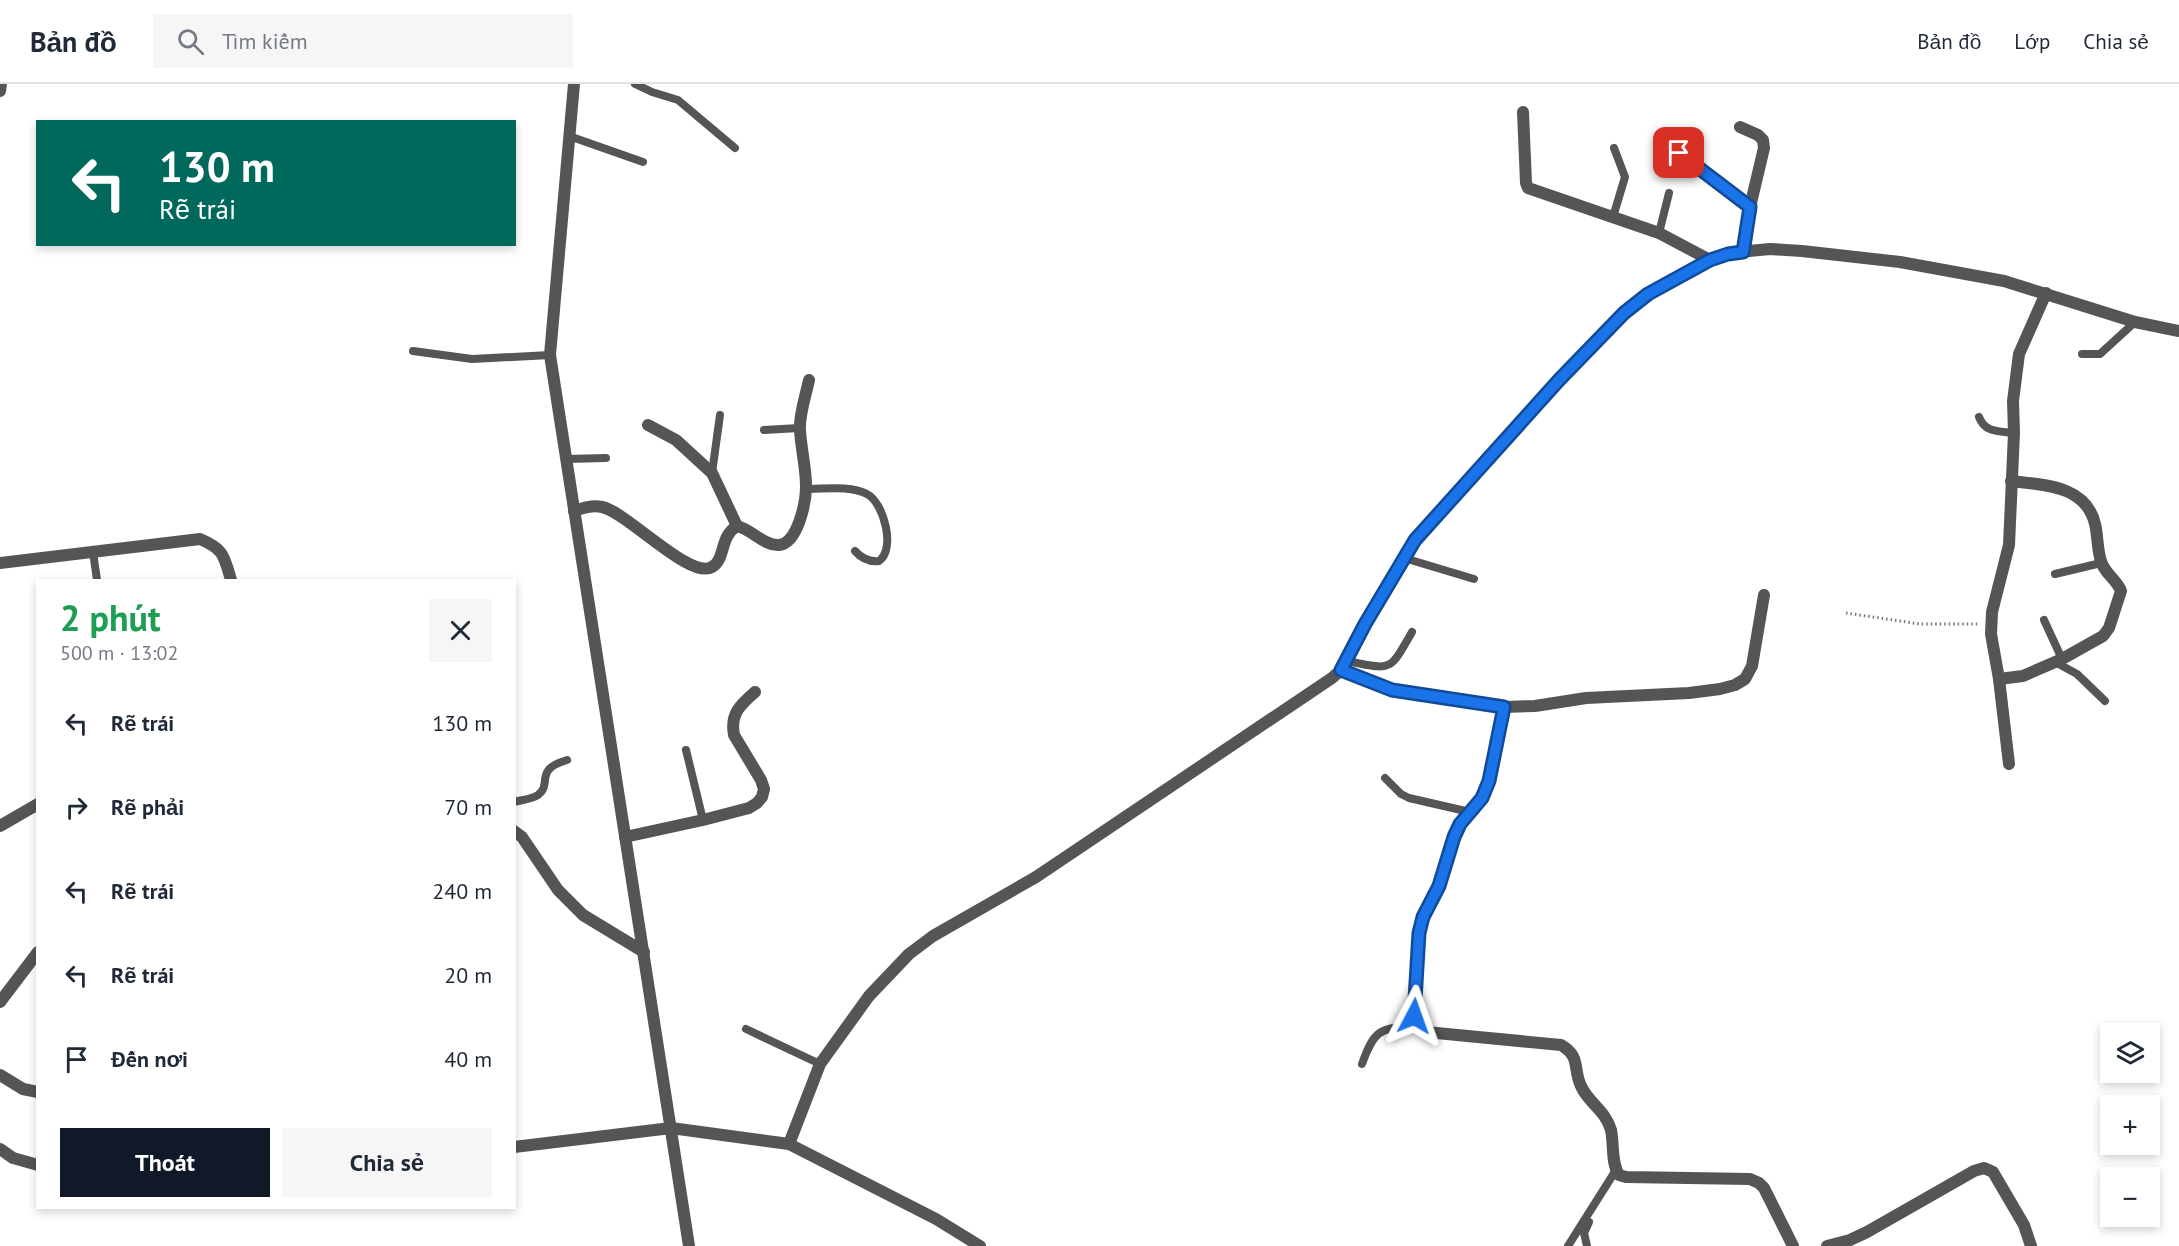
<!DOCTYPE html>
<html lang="vi">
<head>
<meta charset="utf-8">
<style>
	:root { --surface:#fff; --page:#f6f6f7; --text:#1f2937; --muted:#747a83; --line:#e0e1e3; --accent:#111827 }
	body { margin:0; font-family:"PT Sans",sans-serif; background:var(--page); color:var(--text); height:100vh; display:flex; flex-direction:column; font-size:22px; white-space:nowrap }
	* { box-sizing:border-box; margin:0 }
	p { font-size:20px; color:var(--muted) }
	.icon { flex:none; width:33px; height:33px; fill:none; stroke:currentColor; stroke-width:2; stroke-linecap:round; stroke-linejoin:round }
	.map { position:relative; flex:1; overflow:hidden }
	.details { position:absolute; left:36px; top:495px; width:480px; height:630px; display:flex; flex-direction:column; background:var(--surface); border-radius:0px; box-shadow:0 3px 9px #0003 }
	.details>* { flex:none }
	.banner { position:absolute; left:36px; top:36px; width:480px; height:126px; border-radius:0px; box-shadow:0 3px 9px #0003; background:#00695c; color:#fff; overflow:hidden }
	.tools { position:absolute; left:2100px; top:939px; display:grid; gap:12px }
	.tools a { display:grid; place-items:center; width:60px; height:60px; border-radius:0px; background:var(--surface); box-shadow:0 3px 9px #0003; font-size:30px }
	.pin { position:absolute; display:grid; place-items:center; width:51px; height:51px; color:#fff; margin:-26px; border-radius:12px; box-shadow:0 3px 9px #0006 }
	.me { position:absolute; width:66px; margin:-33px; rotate:4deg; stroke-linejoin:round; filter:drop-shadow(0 0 4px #0008) }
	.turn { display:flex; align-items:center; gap:21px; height:126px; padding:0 24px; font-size:27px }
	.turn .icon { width:78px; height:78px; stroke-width:2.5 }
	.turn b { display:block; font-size:42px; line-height:51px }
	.round { display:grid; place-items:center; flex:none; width:63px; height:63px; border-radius:0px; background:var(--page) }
	.head { display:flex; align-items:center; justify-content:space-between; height:102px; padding:0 24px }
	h1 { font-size:36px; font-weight:600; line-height:45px; color:#1e9e55 }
	.button { display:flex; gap:12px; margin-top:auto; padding:12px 24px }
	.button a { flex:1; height:69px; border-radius:0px; background:var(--accent); color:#fff; font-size:24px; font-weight:600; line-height:69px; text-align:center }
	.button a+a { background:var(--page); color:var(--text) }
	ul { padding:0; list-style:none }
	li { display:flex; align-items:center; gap:18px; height:84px; padding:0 24px }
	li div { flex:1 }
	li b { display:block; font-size:22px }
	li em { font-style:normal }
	header { display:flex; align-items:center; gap:36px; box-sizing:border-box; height:84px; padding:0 30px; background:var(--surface); border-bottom:2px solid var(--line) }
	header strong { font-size:28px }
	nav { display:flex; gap:33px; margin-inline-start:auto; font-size:21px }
	.search { width:420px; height:54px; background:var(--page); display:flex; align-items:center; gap:15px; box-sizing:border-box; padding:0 21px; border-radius:0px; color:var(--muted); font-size:22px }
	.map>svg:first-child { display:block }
</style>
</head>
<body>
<header>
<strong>Bản đồ</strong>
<div class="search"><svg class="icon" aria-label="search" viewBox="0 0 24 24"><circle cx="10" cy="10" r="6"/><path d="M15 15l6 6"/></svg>Tìm kiếm</div>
<nav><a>Bản đồ</a><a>Lớp</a><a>Chia sẻ</a></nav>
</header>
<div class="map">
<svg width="2179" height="1162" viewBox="0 0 2179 1162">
	<rect width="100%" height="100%" fill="#fff"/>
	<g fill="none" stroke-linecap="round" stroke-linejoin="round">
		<polyline stroke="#777" stroke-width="3" stroke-dasharray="1.5 3" stroke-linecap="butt" points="1846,529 1920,540 1979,540"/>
		<g stroke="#555" stroke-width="8">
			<polyline points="635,0 652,8 678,16 735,64"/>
			<polyline points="569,52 643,78"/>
			<polyline points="1679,69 1750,123"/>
			<polyline points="1613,133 1625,93 1614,64"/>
			<polyline points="1659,149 1669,109"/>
			<polyline points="413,267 472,275 550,271"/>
			<polyline points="2082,270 2100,270 2135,238"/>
			<path d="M 1979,333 C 1985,349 1999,347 2014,349"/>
			<polyline points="764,346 799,344"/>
			<polyline points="566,375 606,374"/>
			<polyline points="712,389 720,331"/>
			<path d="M 806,405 C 825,405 850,401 867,410 C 884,419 896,465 879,477 C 869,478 862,475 855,467"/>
			<polyline points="93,468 97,496"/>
			<polyline points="1404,474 1474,495"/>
			<polyline points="2055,490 2101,479"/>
			<polyline points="2044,536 2062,575"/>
			<path d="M 1346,577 C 1392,585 1388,590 1412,548"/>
			<polyline points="2055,578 2077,590 2105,617"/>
			<polyline points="686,666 703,736"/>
			<polyline points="1385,694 1401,710 1409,714 1470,728"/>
			<path d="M 514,718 C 522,716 532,715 538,711 C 553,700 533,686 567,676"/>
			<polyline points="746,945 820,980"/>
			<path d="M 1362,980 C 1375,943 1381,945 1418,941"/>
			<polyline points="1568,1162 1616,1086"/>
			<polyline points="1587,1162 1584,1149 1589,1138"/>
		</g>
		<g stroke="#555" stroke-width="12">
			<polyline points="574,0 550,271 689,1162"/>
			<polyline points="0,7 1,0"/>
			<polyline points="1523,28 1526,99 1528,104 1659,149 1710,176"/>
			<polyline points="1740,43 1758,51 1763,56 1764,64 1750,123 1743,168"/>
			<polyline points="648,341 676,356 712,389 737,442"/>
			<path d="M 574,427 C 583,424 592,421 602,423 C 627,428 690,496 712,483 C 726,475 719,453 737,442 C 751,445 764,462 779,461 C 798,459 806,418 806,402 C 806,383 801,365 800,346 C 799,330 806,311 809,296"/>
			<path d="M 0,479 L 200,455 C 224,465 224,472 231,496"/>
			<polyline points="1341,586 1392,606 1504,623 1535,622 1586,614 1689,609 1720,605 1735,601 1745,595 1752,582 1764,511"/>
			<path d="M 1999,595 L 2023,592 L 2062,575 L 2103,552 L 2109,544 L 2121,507 C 2117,496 2104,489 2101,477 C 2097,465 2098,452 2095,440 C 2086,401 2044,401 2011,397"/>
			<path d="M 1504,623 L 1489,697 L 1481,714 L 1460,740 L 1454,753 L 1439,802 L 1423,833 L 1419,849 L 1414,932 L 1418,941 L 1426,948 L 1561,961 C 1582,973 1572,986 1582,1004 C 1590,1020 1605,1026 1611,1046 C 1614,1060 1611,1079 1619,1091 L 1626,1093 L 1750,1095 L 1759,1099 L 1764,1104 L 1793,1162"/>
			<polyline points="2009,680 1999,595 1991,550 1992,528 2009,461 2014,349 2013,317 2019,270 2046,209"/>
			<polyline points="0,742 38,720"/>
			<polyline points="514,747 522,753 558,806 583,831 644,868"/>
			<path d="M 625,753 L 703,736 L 749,724 L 757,719 L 762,713 L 764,705 L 761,696 L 734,651 C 730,630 740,621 755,608"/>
			<polyline points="0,918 38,868"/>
			<polyline points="0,991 23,1005 38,1008"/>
			<polyline points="789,1060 820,980 869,912 909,870 933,852 1036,793 1332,594 1341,586 1365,541 1415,456 1453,414 1559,296 1625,229 1648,210 1710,176 1728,169 1770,165 1802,167 1900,178 2004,197 2135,238 2179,247"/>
			<polyline points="514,1063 671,1044 789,1060 936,1135 980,1162"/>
			<polyline points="0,1065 13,1074 38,1081"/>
			<polyline points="1827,1162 1850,1156 1867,1148 1974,1087 1984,1084 1993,1088 2024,1141 2031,1162"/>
		</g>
	</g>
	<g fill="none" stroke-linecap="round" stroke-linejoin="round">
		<defs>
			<polyline id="route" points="1414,932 1419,849 1423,833 1439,802 1454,753 1460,740 1482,714 1489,697 1504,623 1392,606 1341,586 1365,540 1415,456 1559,296 1624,229 1648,210 1710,176 1728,170 1743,168 1750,123 1679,69"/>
		</defs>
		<use href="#route" stroke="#114b97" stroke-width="15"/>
		<use href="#route" stroke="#1a73e8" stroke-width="10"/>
	</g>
</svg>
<div class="tools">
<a><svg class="icon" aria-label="layers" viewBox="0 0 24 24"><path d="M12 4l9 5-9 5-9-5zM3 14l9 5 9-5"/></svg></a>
<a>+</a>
<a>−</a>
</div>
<div class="pin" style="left:1679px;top:69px;background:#d93025"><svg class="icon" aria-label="arrive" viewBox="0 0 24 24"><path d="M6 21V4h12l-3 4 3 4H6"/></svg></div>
<svg class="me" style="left:1414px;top:932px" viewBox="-20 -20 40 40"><path d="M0-17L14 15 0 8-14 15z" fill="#1a73e8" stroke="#fff" stroke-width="4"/></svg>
<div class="banner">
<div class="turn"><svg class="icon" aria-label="left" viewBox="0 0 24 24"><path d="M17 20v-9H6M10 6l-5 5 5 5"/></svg><div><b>130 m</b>Rẽ trái</div></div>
</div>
<section class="details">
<div class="head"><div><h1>2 phút</h1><p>500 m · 13:02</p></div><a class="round"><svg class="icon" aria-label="close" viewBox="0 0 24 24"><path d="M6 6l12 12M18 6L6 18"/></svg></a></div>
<ul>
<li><svg class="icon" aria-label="left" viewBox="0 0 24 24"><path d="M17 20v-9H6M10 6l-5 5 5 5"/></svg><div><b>Rẽ trái</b></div><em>130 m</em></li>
<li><svg class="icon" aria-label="right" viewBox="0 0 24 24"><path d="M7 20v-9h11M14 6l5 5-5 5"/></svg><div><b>Rẽ phải</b></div><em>70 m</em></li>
<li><svg class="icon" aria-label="left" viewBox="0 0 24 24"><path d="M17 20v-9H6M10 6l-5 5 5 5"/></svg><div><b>Rẽ trái</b></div><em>240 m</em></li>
<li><svg class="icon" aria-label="left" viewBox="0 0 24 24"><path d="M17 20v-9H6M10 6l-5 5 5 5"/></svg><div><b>Rẽ trái</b></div><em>20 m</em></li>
<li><svg class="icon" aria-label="arrive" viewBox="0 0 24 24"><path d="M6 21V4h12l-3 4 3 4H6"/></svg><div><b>Đến nơi</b></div><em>40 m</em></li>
</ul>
<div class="button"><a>Thoát</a><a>Chia sẻ</a></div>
</section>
</div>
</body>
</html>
